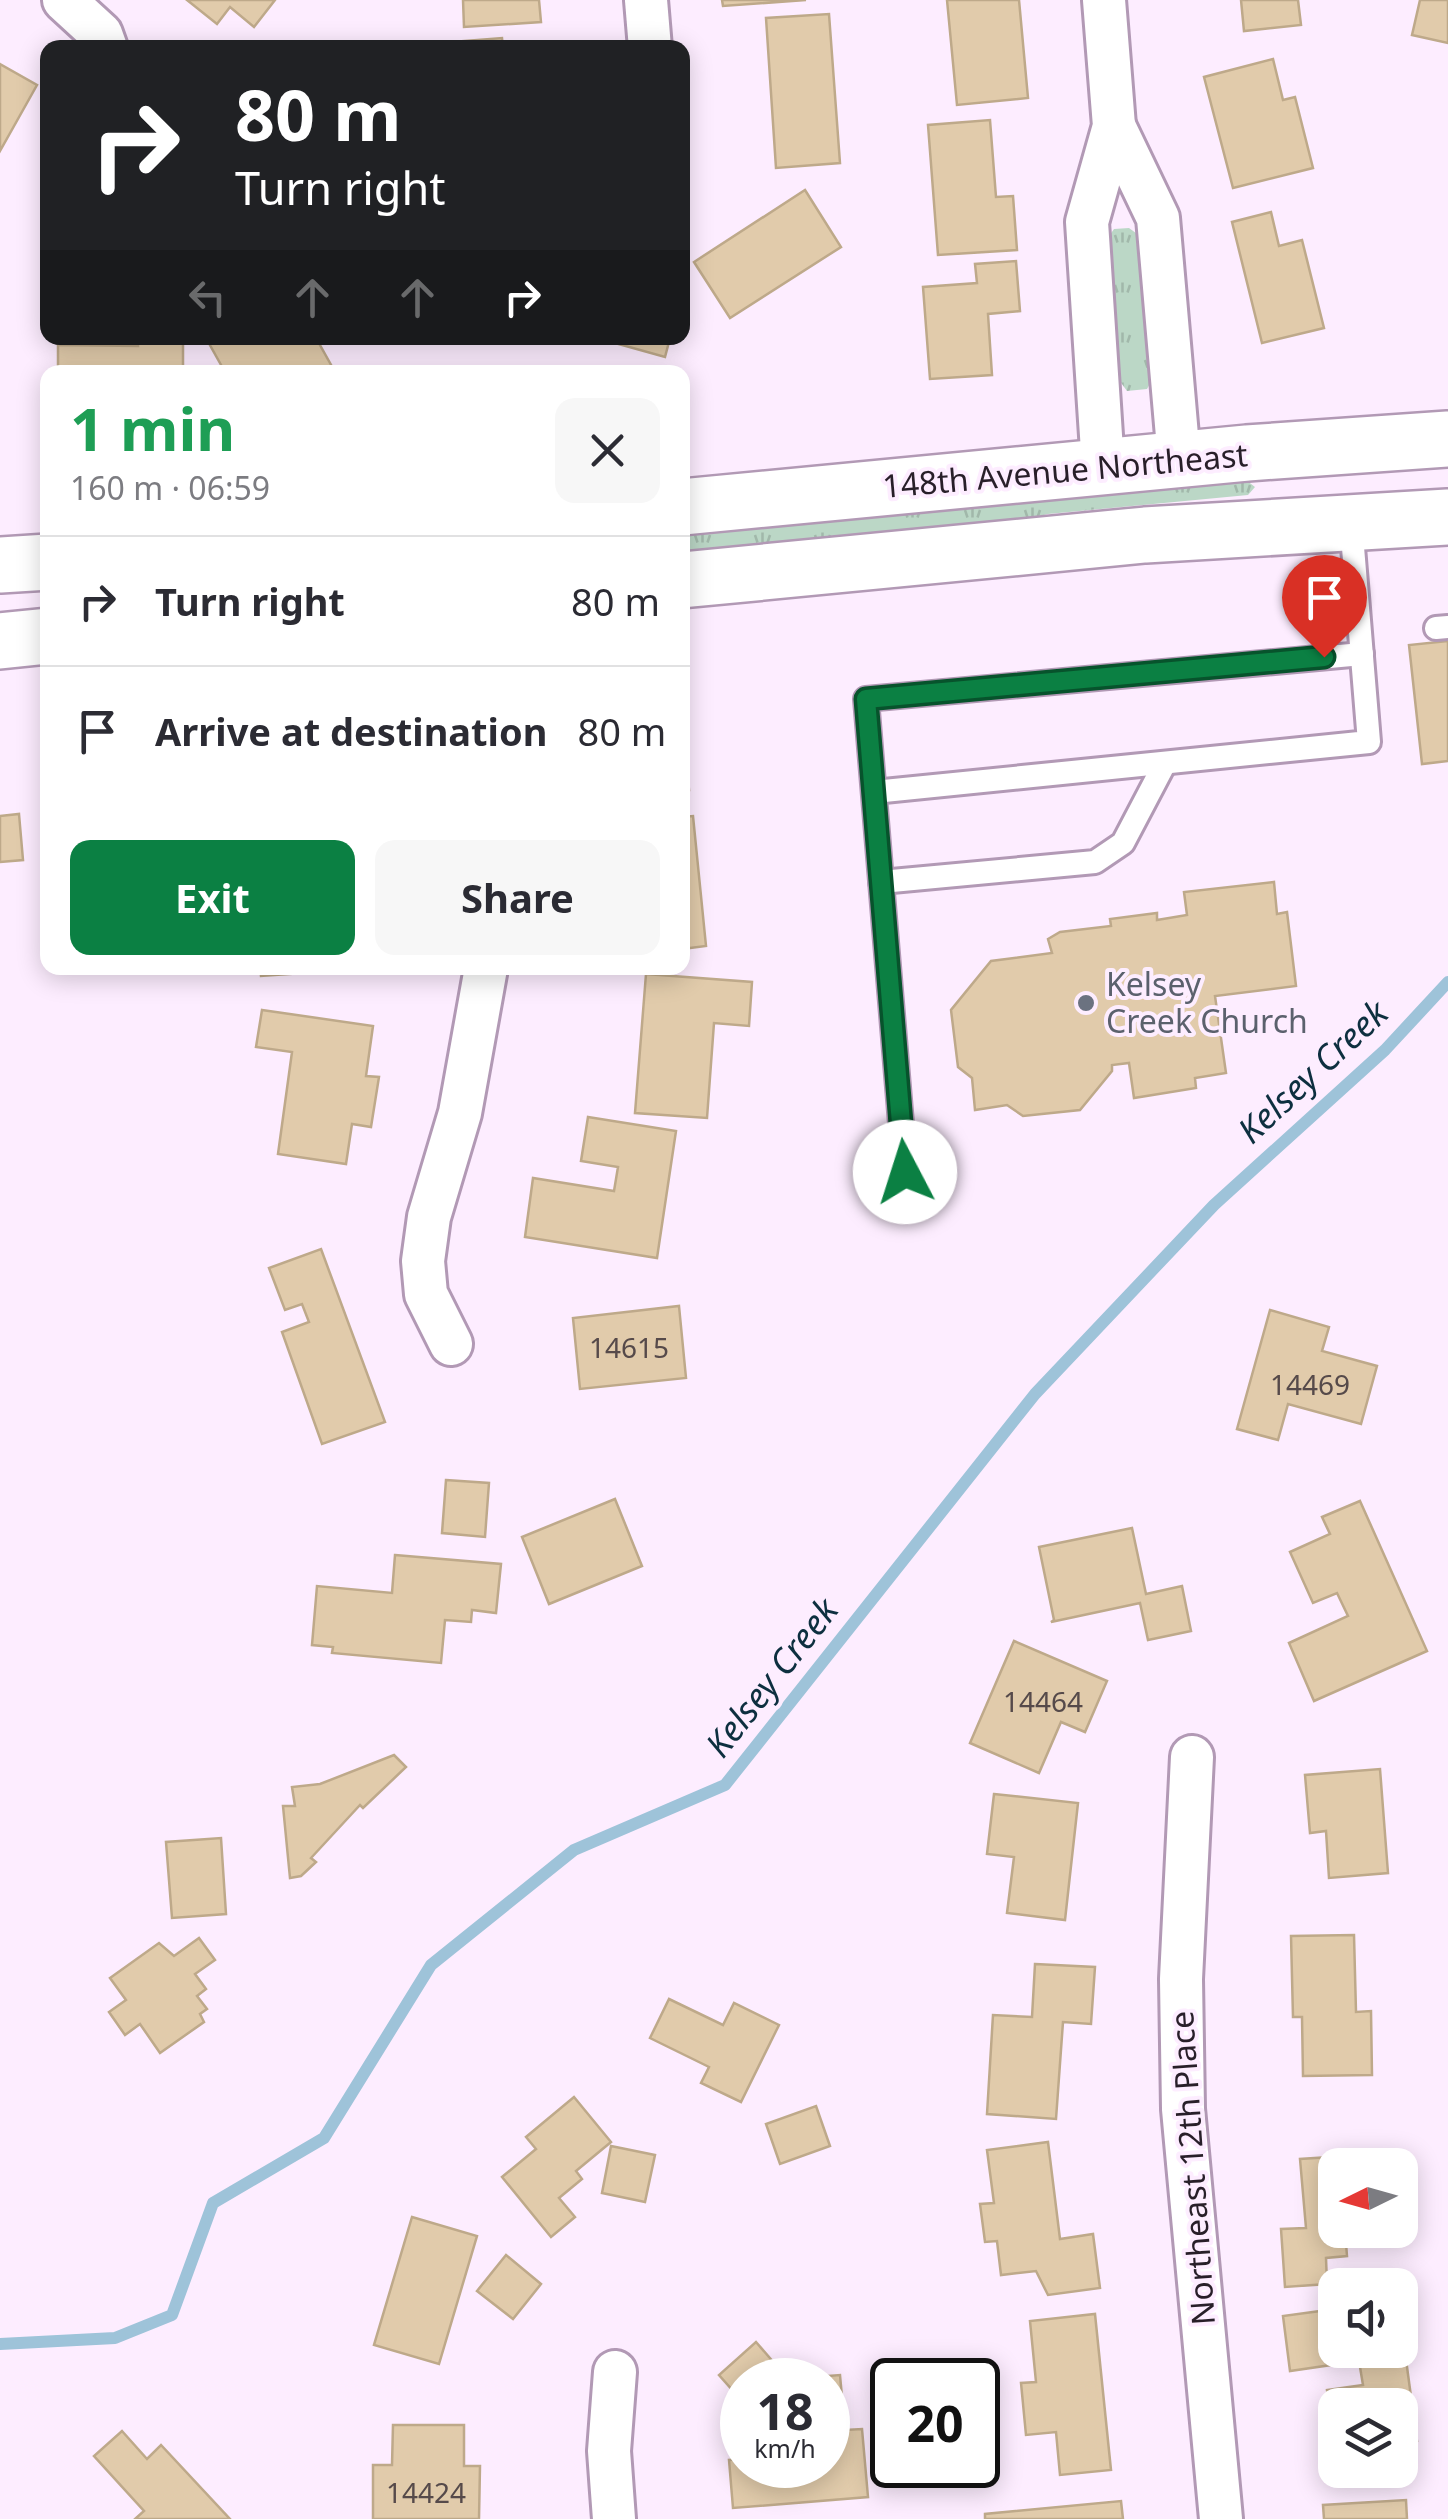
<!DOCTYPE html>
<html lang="en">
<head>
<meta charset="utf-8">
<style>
	:root { --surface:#fff; --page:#f7f7f7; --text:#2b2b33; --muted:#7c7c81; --line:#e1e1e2; --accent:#0b8043 }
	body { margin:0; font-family:"Noto Sans",sans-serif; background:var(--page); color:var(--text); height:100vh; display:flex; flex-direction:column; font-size:38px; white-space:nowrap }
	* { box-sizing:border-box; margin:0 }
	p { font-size:32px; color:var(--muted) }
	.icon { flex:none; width:55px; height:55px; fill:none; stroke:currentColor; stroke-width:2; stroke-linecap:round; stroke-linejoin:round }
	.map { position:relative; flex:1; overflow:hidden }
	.side { position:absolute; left:40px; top:365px; width:650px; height:610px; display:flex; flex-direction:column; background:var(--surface); border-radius:20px; box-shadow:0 5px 25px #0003 }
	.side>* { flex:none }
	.banner { position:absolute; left:40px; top:40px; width:650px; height:305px; border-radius:20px; box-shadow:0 5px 25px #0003; background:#202124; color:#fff; overflow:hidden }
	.needle { width:65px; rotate:265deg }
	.controls { position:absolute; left:1318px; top:2148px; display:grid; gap:20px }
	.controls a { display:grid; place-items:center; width:100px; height:100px; border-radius:20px; background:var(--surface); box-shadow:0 5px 25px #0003; font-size:50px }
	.speed { position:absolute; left:720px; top:2358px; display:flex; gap:20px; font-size:50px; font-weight:700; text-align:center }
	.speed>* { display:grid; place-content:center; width:130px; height:130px; border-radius:50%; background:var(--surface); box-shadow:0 5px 25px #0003; line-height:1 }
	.speed small { font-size:25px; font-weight:400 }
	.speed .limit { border:5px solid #111; border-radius:15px; background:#fff; color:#111 }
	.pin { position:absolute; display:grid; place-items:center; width:85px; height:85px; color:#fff; margin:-102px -42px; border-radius:50% 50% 50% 0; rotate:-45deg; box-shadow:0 0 10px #0007 }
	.pin .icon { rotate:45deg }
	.me { position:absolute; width:110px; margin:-55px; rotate:355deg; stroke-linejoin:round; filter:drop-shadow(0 0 8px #0008) }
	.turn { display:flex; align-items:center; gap:35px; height:210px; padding:0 30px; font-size:45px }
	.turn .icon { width:130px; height:130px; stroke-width:2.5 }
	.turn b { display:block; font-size:70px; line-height:85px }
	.lanes { display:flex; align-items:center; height:95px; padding:0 30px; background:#0003; justify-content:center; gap:50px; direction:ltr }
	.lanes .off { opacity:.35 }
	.round { display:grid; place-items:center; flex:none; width:105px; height:105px; border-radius:20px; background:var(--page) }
	.overview { display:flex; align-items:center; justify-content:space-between; height:170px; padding:0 30px }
	h1 { font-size:60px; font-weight:700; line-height:75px; color:#1e9e55 }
	.primary-button { display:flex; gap:20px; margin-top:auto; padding:20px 30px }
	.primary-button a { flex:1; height:115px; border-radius:20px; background:var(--accent); color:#fff; font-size:40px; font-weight:700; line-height:115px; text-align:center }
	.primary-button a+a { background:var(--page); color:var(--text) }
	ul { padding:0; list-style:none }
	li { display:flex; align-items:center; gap:30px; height:130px; padding:0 30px; border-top:2px solid var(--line) }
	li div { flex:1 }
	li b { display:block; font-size:38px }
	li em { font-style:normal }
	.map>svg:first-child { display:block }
</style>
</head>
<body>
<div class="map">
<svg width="1448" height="2519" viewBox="0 0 1448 2519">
	<defs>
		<pattern id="grass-tufts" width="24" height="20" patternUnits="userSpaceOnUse" patternTransform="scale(2.5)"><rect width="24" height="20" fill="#bbd7c6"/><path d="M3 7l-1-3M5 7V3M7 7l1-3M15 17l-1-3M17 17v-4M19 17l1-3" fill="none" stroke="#a1b8aa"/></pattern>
	</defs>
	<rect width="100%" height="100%" fill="#fdedff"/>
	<g fill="url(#grass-tufts)">
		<polygon points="1129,228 1140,236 1153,378 1147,389 1127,391 1116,376 1105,242 1114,229"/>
		<polygon points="1246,480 1255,487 1248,495 1048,514 932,542 683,563 683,536"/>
	</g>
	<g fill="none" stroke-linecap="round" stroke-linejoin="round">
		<polyline stroke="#9ec3d9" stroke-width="12" points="0,2344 115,2338 172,2315 213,2203 324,2138 431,1965 574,1850 725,1785 1035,1394 1214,1205 1385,1050 1448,982"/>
	</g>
	<g fill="#e1cbab" stroke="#bea98a" stroke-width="2.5">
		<polygon points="187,0 275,0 254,27 230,7 217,24"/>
		<polygon points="463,0 539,0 541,22 464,27"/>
		<polygon points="722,0 806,0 723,6"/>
		<polygon points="947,0 1019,0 1028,98 957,105"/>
		<polygon points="1241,0 1298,0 1301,25 1244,31"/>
		<polygon points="1420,0 1448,0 1448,43 1412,35"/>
		<polygon points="829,14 840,163 776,168 766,18"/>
		<polygon points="502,38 503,48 440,48 440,43"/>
		<polygon points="1273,59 1283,100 1295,97 1313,168 1233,188 1204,77"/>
		<polygon points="0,64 37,85 0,151"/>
		<polygon points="990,120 996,197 1013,196 1017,250 938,255 928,125"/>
		<polygon points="805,190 841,247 730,318 694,262"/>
		<polygon points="1271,212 1279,246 1302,240 1324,328 1262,343 1232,222"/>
		<polygon points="1016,261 1020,311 988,314 992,375 930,379 923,287 977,283 975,264"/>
		<polygon points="138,338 183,338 183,372 58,372 58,345 138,346"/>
		<polygon points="206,338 316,338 335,372 225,372"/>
		<polygon points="597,338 670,338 665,357"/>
		<polygon points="1448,641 1448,761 1422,764 1409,645"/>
		<polygon points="682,707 689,790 682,790"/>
		<polygon points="19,814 23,860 0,862 0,816"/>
		<polygon points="693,816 706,946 682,949 682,817"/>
		<polygon points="1274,882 1277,914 1287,912 1296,986 1215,996 1226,1073 1195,1078 1196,1088 1134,1098 1129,1063 1112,1065 1112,1071 1080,1110 1023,1116 1007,1105 975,1110 972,1078 958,1067 951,1010 991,961 1052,953 1048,939 1060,932 1111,926 1110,919 1157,913 1157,920 1187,915 1184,892"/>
		<polygon points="260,968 377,968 261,976"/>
		<polygon points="646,974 752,982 749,1026 714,1023 707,1118 635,1113"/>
		<polygon points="262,1010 373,1026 366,1076 379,1077 371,1127 352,1124 346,1164 278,1154 292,1052 256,1047"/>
		<polygon points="588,1117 676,1131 657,1258 525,1237 533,1178 614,1191 618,1167 581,1161"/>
		<polygon points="321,1249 385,1422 322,1444 282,1332 309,1322 302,1304 285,1310 269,1268"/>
		<polygon points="679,1306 686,1378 580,1389 573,1318"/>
		<polygon points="1270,1310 1329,1327 1322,1351 1377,1366 1361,1424 1288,1404 1278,1440 1237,1429"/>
		<polygon points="446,1480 489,1483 485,1537 442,1533"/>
		<polygon points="615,1499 642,1566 549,1604 522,1537"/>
		<polygon points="1360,1501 1427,1651 1314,1701 1289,1643 1348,1616 1337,1593 1313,1603 1290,1552 1330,1534 1322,1517"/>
		<polygon points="1132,1528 1146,1594 1182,1586 1191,1631 1148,1640 1140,1603 1051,1622 1054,1620 1039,1547"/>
		<polygon points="395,1555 501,1564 496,1613 472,1610 471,1622 445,1620 441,1663 332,1653 333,1647 312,1645 317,1586 392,1593"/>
		<polygon points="1014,1641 1107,1681 1085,1732 1061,1722 1039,1773 970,1743"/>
		<polygon points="394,1755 406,1767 363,1808 360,1805 311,1858 316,1862 301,1876 290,1878 283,1806 295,1806 292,1787 320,1784"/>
		<polygon points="1380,1769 1388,1873 1329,1878 1326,1831 1310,1833 1305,1775"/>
		<polygon points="994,1794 1078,1803 1065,1920 1007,1913 1014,1857 987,1854"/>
		<polygon points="221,1838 226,1914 172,1918 166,1842"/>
		<polygon points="1354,1935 1356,2012 1371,2011 1372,2075 1303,2076 1302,2017 1293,2017 1291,1936"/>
		<polygon points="199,1938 215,1960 195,1974 206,1989 197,1996 207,2009 200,2014 204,2022 160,2053 140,2024 125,2035 109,2012 126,2000 110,1978 159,1943 174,1956"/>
		<polygon points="1035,1964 1095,1967 1091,2024 1063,2022 1056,2119 987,2114 993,2015 1032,2017"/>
		<polygon points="669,1999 723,2025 734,2003 779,2025 741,2102 701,2083 709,2067 650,2038"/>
		<polygon points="574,2097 611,2142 576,2171 582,2179 559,2198 575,2217 551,2237 502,2177 536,2149 526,2137"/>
		<polygon points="816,2106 830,2146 780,2164 766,2124"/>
		<polygon points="1048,2142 1060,2239 1093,2234 1100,2288 1048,2295 1036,2271 1001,2275 997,2241 985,2242 980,2204 994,2203 987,2150"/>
		<polygon points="611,2146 655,2155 645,2202 602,2193"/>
		<polygon points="1361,2155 1362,2165 1335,2165 1335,2230 1345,2230 1347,2256 1326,2258 1327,2284 1285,2287 1281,2229 1306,2228 1300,2159"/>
		<polygon points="412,2217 477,2236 439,2364 374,2345"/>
		<polygon points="506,2255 541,2284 513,2319 477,2291"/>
		<polygon points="1335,2309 1335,2350 1400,2350 1400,2315 1417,2441 1400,2443 1400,2405 1335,2405 1335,2452 1327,2390 1363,2385 1359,2361 1290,2371 1283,2316"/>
		<polygon points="1095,2314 1111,2470 1060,2475 1056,2432 1026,2435 1021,2383 1036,2382 1030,2321"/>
		<polygon points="756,2342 788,2379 742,2380 742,2401 719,2375"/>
		<polygon points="840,2375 845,2430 862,2429 868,2497 733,2508 729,2460 742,2459 742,2465 828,2465 828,2380 788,2379"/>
		<polygon points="393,2425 464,2425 464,2466 480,2466 479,2519 373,2519 373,2465 392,2465"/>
		<polygon points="122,2431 147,2459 161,2445 230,2519 135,2519 144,2511 94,2456"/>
		<polygon points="1406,2500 1407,2519 1324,2519 1323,2505"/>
		<polygon points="1121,2501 1123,2519 985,2519 985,2514"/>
	</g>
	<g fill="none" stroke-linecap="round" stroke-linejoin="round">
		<defs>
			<g id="service">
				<polyline points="1436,628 1448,627"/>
				<polyline points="874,792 1369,742 1351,523"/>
				<polyline points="881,882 1095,862 1123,843 1165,763"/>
				<polyline points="905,1172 866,699 1362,654"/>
			</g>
			<g id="minor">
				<polyline points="64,0 101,34 106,48"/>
				<polyline points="646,0 650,48"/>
				<polyline points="1114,126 1158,218 1179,459"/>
				<polyline points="1103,466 1087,222 1114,126 1104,0"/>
				<polyline points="451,1344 426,1294 423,1261 429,1217 460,1113 486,968"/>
				<polyline points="1192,1757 1181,1979 1183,2109 1221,2519"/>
				<polyline points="614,2519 609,2451 615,2372"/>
			</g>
			<g id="primary">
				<polyline points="682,507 1247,453 1448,439"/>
				<polyline points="0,565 48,562"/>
				<polyline points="682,580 1145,535 1448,517"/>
				<polyline points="0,641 48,636"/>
			</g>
		</defs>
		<use href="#service" stroke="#b299b5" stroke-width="28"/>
		<use href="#minor" stroke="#b299b5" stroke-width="48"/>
		<use href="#primary" stroke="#b299b5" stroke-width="60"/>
		<use href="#service" stroke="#fff" stroke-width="22"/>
		<use href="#minor" stroke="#fff" stroke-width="42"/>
		<use href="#primary" stroke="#fff" stroke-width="55"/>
	</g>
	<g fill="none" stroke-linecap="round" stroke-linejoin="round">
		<defs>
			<polyline id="route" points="905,1172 866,699 1324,657"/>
		</defs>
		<use href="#route" stroke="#07532c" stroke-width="25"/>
		<use href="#route" stroke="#0b8043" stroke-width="18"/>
	</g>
	<circle fill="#6b7280" stroke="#fdedff" stroke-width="4" cx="1086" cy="1003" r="10"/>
	<g text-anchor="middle" stroke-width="8" stroke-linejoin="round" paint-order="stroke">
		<g font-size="28" fill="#564a4a">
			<text x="629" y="1358">14615</text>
			<text x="1310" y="1395">14469</text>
			<text x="1043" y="1712">14464</text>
			<text x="426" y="2503">14424</text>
		</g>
		<g font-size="32" fill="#281f29" stroke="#fdedff">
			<text transform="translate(1065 471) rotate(-5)" y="11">148th Avenue Northeast</text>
			<text transform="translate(1193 2168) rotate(-94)" y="11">Northeast 12th Place</text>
		</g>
		<g font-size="32" fill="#5b616d" stroke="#fdedff" text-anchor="start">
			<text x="1106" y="996">Kelsey<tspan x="1106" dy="37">Creek Church</tspan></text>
		</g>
		<g font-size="35" font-style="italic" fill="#0d2f3f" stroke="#fdedff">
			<text transform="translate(1313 1072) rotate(-43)" y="12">Kelsey Creek</text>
			<text transform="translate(772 1678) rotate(-52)" y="12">Kelsey Creek</text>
		</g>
	</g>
</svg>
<div class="controls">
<a><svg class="needle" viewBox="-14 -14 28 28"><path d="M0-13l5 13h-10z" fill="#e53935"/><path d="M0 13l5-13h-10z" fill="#7c7c81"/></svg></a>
<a><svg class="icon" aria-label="sound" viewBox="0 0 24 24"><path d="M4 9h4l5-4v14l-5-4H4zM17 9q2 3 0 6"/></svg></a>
<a><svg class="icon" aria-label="layers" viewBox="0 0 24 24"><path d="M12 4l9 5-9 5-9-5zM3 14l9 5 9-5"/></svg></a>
</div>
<div class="speed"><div>18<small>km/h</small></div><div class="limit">20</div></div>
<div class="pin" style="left:1324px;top:657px;background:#d93025"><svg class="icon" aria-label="arrive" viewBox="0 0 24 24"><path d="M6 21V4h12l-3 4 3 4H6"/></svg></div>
<svg class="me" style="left:905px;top:1172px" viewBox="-20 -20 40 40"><circle r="19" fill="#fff"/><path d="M0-13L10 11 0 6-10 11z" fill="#0b8043"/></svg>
<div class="banner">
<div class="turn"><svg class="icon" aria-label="right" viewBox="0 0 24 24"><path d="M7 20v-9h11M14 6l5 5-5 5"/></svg><div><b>80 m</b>Turn right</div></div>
<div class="lanes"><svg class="icon off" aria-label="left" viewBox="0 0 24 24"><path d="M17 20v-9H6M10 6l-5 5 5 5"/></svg><svg class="icon off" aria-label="ahead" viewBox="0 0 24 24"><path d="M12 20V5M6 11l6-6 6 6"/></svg><svg class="icon off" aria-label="ahead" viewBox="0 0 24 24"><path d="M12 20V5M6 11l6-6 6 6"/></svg><svg class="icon" aria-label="right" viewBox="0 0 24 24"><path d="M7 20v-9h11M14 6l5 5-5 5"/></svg></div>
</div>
<section class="side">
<div class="overview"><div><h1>1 min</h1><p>160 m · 06:59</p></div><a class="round"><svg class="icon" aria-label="close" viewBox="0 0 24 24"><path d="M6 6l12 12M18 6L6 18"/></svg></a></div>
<ul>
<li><svg class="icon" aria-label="right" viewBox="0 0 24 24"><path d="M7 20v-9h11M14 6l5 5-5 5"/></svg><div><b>Turn right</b></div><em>80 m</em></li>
<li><svg class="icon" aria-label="arrive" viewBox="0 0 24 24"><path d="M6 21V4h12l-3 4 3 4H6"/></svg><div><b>Arrive at destination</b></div><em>80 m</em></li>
</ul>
<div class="primary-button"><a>Exit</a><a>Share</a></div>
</section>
</div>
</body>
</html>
